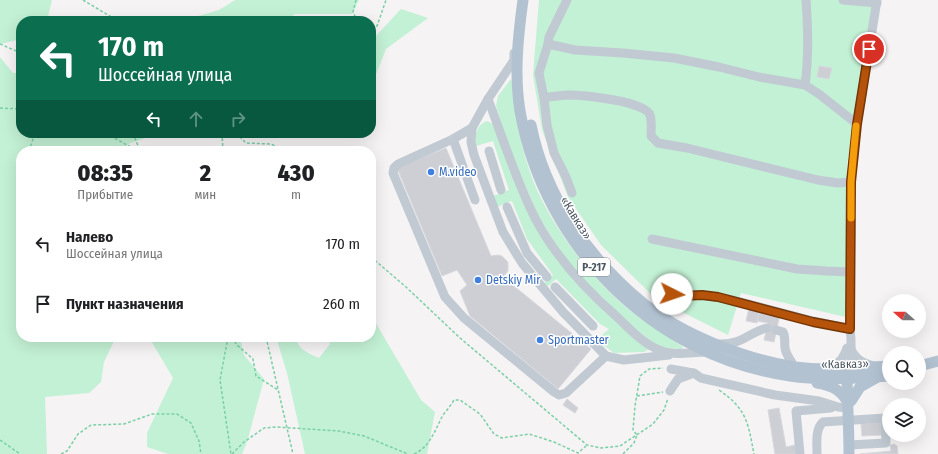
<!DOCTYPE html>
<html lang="ru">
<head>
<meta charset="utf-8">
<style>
	:root { --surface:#fff; --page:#f6f6f6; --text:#202124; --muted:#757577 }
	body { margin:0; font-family:"Fira Sans Condensed",sans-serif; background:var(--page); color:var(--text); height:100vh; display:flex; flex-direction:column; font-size:15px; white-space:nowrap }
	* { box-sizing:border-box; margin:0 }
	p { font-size:13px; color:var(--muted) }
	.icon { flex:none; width:22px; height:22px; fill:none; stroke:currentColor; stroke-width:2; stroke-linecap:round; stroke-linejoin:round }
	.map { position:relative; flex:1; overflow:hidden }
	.panel { position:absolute; left:16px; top:146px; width:360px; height:196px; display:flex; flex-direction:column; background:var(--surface); border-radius:16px; box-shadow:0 4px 16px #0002 }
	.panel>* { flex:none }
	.top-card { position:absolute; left:16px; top:16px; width:360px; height:122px; border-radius:16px; box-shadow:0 4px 16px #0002; background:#0b6e4f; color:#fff; overflow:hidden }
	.needle { width:26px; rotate:291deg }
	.fabs { position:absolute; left:882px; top:294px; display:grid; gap:8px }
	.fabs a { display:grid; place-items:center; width:44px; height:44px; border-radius:50%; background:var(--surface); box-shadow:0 4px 16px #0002; font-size:20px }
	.pin { position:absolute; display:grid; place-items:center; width:34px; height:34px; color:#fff; margin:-17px; border:2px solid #fff; border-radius:50%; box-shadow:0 1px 4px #0007 }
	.me { position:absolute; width:44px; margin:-22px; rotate:94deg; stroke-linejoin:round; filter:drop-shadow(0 0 3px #0008) }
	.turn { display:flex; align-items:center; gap:14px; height:84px; padding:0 16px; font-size:18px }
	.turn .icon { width:52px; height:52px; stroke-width:2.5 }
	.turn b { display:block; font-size:28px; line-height:34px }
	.lanes { display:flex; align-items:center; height:38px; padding:0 16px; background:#0003; justify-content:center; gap:20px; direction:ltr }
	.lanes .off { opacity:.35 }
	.eta { display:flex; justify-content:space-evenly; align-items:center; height:68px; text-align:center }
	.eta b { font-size:24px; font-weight:800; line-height:28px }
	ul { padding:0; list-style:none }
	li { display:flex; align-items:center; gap:12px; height:60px; padding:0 16px }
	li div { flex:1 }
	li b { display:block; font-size:15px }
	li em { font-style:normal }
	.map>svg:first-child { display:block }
</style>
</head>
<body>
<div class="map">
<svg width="938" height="454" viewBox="0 0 938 454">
	<rect width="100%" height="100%" fill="#f5f3f3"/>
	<g fill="#c3f1d5">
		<polygon points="0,0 52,0 47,21 21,21 21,39 1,44 0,44"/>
		<polygon points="235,0 359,0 352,14 295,14 286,21 181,21 219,10"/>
		<polygon points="539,0 873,0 847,165 846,317 741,293 728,335 656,299 601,245 568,197 542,130 533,75"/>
		<polygon points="401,9 428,18 386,49 371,87 371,38 375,37"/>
		<polygon points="0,57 13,73 21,73 21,133 161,133 130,143 119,151 21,151 21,337 116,337 104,362 101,382 89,393 45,397 47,454 0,454"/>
		<path d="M 511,79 C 513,87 512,96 514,103 C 518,127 522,149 530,172 C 545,218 590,278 628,309 C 645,323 665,334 683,347 L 682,349 L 658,347 L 632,326 L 576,272 L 559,249 L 538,215 L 508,145 L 496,106 L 498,96 Z"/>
		<path d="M 487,121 L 493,124 L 554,253 L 649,349 L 644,352 L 614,353 L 596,340 L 609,329 L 600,324 L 556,279 L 546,288 L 543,284 L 553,275 L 527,239 L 512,201 L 497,207 L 493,196 L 509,190 L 493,141 L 476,146 C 474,136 476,125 487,121 Z"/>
		<path d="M 371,315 L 421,400 L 435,412 L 427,454 L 305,454 L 287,373 L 276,337 L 296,337 C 298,350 308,353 319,358 L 330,344 L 329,337 L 371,337 Z"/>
		<polygon points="148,337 240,337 244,355 264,379 247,442 242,454 168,454 147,447 147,433 173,378 150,339"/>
	</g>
	<g fill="#cdcfd5" stroke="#d7d9de">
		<polygon points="819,66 832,68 829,79 817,77"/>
		<polygon points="446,148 491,256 498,255 502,256 508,262 508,271 503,277 591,349 558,389 470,316 460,291 467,285 457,270 442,276 397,168"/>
		<polygon points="749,308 760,311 757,323 746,321"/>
		<polygon points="771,312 780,314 774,342 764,340 768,323 757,321 759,313 770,316"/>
		<polygon points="567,399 578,408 575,413 563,405"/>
		<polygon points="779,408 786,447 795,445 796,454 775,454 768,410"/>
		<polygon points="881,422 882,435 862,436 861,424"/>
		<polygon points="894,444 897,446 898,454 860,454 891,451 890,445"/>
	</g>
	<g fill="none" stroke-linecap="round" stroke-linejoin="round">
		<g stroke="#7ad0a6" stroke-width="1.5" stroke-dasharray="3 2" stroke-linecap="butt">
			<polyline points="83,0 118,21"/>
			<polyline points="356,0 353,12 357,21"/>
			<polyline points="371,26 377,26 386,0"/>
			<polyline points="0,44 21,53"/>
			<polyline points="0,108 21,109"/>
			<polyline points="101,133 109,135 138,151"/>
			<polyline points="133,133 140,151"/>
			<polyline points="222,133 223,151"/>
			<polyline points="236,133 246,143 271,144 286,151"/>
			<polyline points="29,151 35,133"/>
			<polyline points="371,257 406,287 460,338 587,445 601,448 620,446 653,424 664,410 668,398"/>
			<polyline points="228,337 220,380 231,454"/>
			<polyline points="232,337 237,345 253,359 256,376 278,390"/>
			<polyline points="266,337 293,454"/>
			<path d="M 719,390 C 747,409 748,423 754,454"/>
			<polyline points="637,396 663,392"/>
			<polyline points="0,440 20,454"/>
			<polyline points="61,454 67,451 78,434 91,425 124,424 152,414 177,414 191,423 199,441 201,454"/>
			<polyline points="232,454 244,442 264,428 276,427 339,431 364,436 408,454"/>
			<path d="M 414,454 C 430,447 435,430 443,415 C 447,410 451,405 454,400 L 460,400 L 480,414 L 494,434 L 502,438 L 529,434 L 554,442 L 578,453 L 587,445"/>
			<polyline points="623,454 634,443 637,435 633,430 635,406 640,376 649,369 663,368"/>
		</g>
		<g stroke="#c1cad2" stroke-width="9">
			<polyline points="843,0 877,3"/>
			<polyline points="548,44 549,37 567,0"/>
			<path d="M 514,53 L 514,60 L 488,99 C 503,139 516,180 535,218 C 555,256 584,288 616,316 C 629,328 644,345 662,351 C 676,356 692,352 707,352"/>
			<path d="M 805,85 C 809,57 808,28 806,0"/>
			<polyline points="544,98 539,73 548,44 575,50 623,53 674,58 719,67 759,77 805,85 819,94 857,124"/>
			<polyline points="488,99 472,128 471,142 474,155 503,232 522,263 563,312 606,356 624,360 669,355"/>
			<polyline points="472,128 453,139 475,200"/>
			<polyline points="453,139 398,164 394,168 393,173 445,297 464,318 554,392 559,395 566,393 606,356"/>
			<polyline points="489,151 501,190"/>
			<path d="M 572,193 L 566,177 L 554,153 L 547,125 L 544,98 C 552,96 560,96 568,95 C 583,95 645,101 650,115 C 652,120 651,130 651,136 L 658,143 L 687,148 L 818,180 L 838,183 L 851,182"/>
			<polyline points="507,207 527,253 547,277"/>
			<polyline points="652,239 797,269 827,271 850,272"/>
			<polyline points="555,287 593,326"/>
			<polyline points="661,290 682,296 702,295 733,300 813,321 850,329"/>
			<path d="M 776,330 L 783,332 C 786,338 784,342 785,348 C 786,355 791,361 794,366"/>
			<path d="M 718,344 C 743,345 747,333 767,328"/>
			<path d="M 851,349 C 855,359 863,363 874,366"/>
			<path d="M 828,368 C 839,364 843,359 847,348"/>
			<polyline points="851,368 851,339 850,329 851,182 857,124 877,0"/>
			<polyline points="671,369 693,373"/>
			<polyline points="670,391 678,379 694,373 701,378 775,395 819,401 838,407 847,408"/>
			<polyline points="800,454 796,411 831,408"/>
			<path d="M 817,454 C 817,444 815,429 823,422 L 885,418 L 886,443 L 849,445"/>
		</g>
		<g stroke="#b3c2d1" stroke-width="11">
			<path d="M 523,0 C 518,36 514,75 520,111 C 544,247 653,356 790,376 C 823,381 856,378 889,376"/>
			<path d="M 531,125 C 545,195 588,258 643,303 C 683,335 745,359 795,367 C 826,371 858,368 889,366"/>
			<polyline points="919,366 938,361"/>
			<path d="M 847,371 C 847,399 849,426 849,454"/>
			<path d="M 817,383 C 830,385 840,389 847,401"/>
			<polyline points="851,401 860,387 876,378"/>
		</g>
	</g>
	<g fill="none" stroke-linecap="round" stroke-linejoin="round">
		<defs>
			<polyline id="route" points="672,294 682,296 702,295 718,297 813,322 850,329 851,182 857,124 869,49"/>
		</defs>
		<use href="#route" stroke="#753606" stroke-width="10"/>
		<use href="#route" stroke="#b45309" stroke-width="7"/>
		<polyline stroke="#f59e0b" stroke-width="7" points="851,218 851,182 856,126"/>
	</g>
	<g fill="#3f7fe0" stroke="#fff" stroke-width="1.5">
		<circle cx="431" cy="172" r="4"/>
		<circle cx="478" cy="280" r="4"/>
		<circle cx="540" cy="340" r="4"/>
	</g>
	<g text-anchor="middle" stroke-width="3" stroke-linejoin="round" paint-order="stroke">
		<rect fill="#fff" stroke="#808990" stroke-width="1" x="578" y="258" width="32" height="18" rx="3"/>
		<g font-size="11" font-weight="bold" fill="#4a5661">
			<text x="594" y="271">Р-217</text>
		</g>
		<g font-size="12" fill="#366cbe" stroke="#fff" text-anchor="start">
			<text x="439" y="176">M.video</text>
			<text x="486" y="284">Detskiy Mir</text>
			<text x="548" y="344">Sportmaster</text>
		</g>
		<g font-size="12" fill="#4a5661" stroke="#fff">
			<text transform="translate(576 218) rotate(58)" y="4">«Кавказ»</text>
			<text transform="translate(845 364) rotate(-1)" y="4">«Кавказ»</text>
		</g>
	</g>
</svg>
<div class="fabs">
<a><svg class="needle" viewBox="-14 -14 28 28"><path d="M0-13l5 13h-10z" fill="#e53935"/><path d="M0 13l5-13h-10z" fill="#757577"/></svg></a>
<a><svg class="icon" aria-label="search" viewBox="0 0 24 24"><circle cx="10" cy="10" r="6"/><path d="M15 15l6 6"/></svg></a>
<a><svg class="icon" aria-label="layers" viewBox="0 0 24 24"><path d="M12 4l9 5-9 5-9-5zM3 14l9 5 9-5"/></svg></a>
</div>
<div class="pin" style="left:869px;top:49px;background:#d93025"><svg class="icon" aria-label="arrive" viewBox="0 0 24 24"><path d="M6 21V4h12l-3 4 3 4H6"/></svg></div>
<svg class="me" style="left:672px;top:294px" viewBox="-20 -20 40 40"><circle r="19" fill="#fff"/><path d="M0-13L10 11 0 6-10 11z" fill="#b45309"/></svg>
<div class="top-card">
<div class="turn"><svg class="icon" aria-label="left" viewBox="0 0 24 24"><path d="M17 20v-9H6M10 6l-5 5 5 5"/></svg><div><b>170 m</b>Шоссейная улица</div></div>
<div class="lanes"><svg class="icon" aria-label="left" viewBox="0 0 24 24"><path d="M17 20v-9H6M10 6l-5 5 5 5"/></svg><svg class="icon off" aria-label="ahead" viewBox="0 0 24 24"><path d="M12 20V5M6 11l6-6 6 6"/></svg><svg class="icon off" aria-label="right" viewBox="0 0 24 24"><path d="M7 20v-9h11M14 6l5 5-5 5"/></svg></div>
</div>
<section class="panel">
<div class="eta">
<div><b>08:35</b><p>Прибытие</p></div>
<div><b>2</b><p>мин</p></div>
<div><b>430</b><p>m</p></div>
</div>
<ul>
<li><svg class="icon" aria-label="left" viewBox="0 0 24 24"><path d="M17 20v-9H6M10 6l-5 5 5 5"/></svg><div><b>Налево</b><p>Шоссейная улица</p></div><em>170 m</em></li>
<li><svg class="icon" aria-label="arrive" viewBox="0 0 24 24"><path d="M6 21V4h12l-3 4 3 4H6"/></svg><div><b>Пункт назначения</b></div><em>260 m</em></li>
</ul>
</section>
</div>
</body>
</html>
